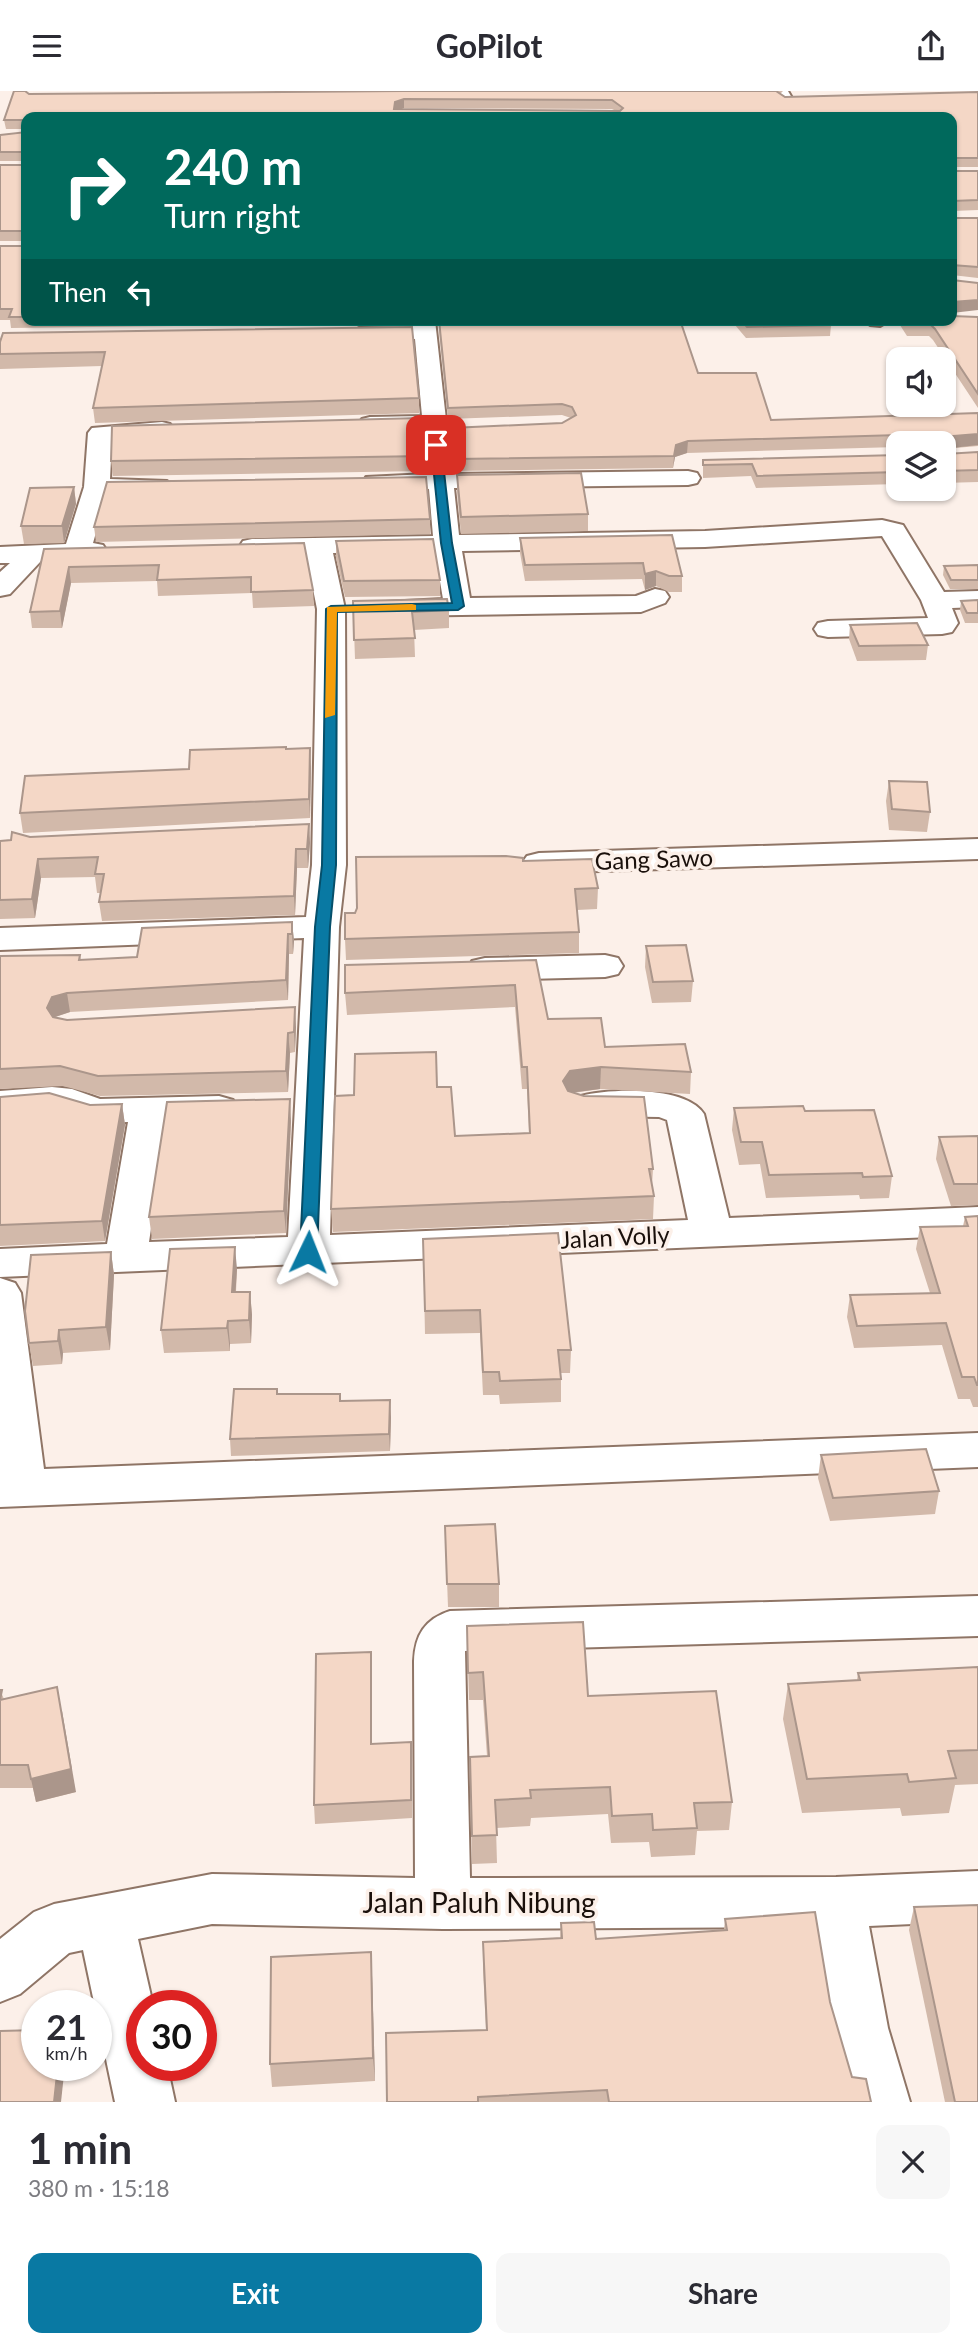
<!DOCTYPE html>
<html lang="en">
<head>
<meta charset="utf-8">
<style>
	:root { --surface:#fff; --page:#f7f7f7; --text:#2b2b33; --muted:#7c7c81; --accent:#0979a3 }
	body { margin:0; font-family:Lato,sans-serif; background:var(--page); color:var(--text); height:100vh; display:flex; flex-direction:column; font-size:26px; white-space:nowrap }
	* { box-sizing:border-box; margin:0 }
	p { font-size:23px; color:var(--muted) }
	.icon { flex:none; width:38px; height:38px; fill:none; stroke:currentColor; stroke-width:2; stroke-linecap:round; stroke-linejoin:round }
	.map { position:relative; height:2011px; overflow:hidden }
	.details { display:flex; flex-direction:column; background:var(--surface); flex:1 }
	.details>* { flex:none }
	.banner { position:absolute; left:21px; top:21px; width:936px; height:214px; border-radius:14px; box-shadow:0 2px 5px #0004; background:#00695c; color:#fff; overflow:hidden }
	.fabs { position:absolute; left:886px; top:256px; display:grid; gap:14px }
	.fabs a { display:grid; place-items:center; width:70px; height:70px; border-radius:14px; background:var(--surface); box-shadow:0 2px 5px #0004; font-size:35px }
	.speed { position:absolute; left:21px; top:1899px; display:flex; gap:14px; font-size:35px; font-weight:700; text-align:center }
	.speed>* { display:grid; place-content:center; width:91px; height:91px; border-radius:50%; background:var(--surface); box-shadow:0 2px 5px #0004; line-height:1 }
	.speed small { font-size:18px; font-weight:400 }
	.speed .limit { border:10px solid #d22; background:#fff; color:#111 }
	.pin { position:absolute; display:grid; place-items:center; width:60px; height:60px; color:#fff; margin:-30px; border-radius:14px; box-shadow:0 4px 10px #0006 }
	.me { position:absolute; width:77px; margin:-38px; rotate:2deg; stroke-linejoin:round; filter:drop-shadow(0 0 5px #0008) }
	.turn { display:flex; align-items:center; gap:24px; height:147px; padding:0 28px; font-size:32px }
	.turn .icon { width:91px; height:91px; stroke-width:2.5 }
	.turn b { display:block; font-size:49px; line-height:60px }
	.then { display:flex; align-items:center; height:66px; padding:0 28px; background:#0003; gap:14px; font-size:26px }
	.round { display:grid; place-items:center; flex:none; width:74px; height:74px; border-radius:14px; background:var(--page) }
	.headline { display:flex; align-items:center; justify-content:space-between; height:119px; padding:0 28px }
	h1 { font-size:42px; font-weight:700; line-height:52px }
	.primary-button { display:flex; gap:14px; margin-top:auto; padding:14px 28px }
	.primary-button a { flex:1; height:80px; border-radius:14px; background:var(--accent); color:#fff; font-size:28px; font-weight:700; line-height:80px; text-align:center }
	.primary-button a+a { background:var(--page); color:var(--text) }
	header { display:flex; justify-content:space-between; align-items:center; height:91px; padding:0 28px; background:var(--surface); font-size:32px; font-weight:700 }
	.map>svg:first-child { display:block }
</style>
</head>
<body>
<header><svg class="icon" aria-label="menu" viewBox="0 0 24 24"><path d="M4 6h16M4 12h16M4 18h16"/></svg>GoPilot<svg class="icon" aria-label="share" viewBox="0 0 24 24"><path d="M12 15V3M7 8l5-5 5 5M5 13v7h14v-7"/></svg></header>
<div class="map">
<svg width="978" height="2011" viewBox="0 0 978 2011">
	<rect width="100%" height="100%" fill="#fcf0e9"/>
	<g fill="none" stroke-linecap="round" stroke-linejoin="round">
		<defs>
			<g id="minor">
				<polygon points="772,0 788,0 803,26 787,26"/>
				<path d="M 413,229 L 435,229 L 452,383 L 688,380 L 697,382 L 700,387 L 697,392 L 688,394 L 454,397 L 459,444 L 705,440 L 882,429 L 903,434 L 944,501 L 978,500 L 978,516 L 952,517 L 958,532 L 952,541 L 942,543 L 828,546 L 818,544 L 814,538 L 818,532 L 828,530 L 928,527 L 921,509 L 882,445 L 705,456 L 462,460 L 470,507 L 636,505 L 655,498 L 665,500 L 669,506 L 665,512 L 641,521 L 396,525 L 386,523 L 382,517 L 386,511 L 443,508 L 435,461 L 333,462 L 345,518 L 346,774 L 339,836 L 330,1144 L 688,1129 L 667,1029 L 659,1026 L 595,1025 L 581,1021 L 576,1013 L 581,1005 C 611,997 686,995 704,1023 L 729,1127 L 978,1116 L 978,1144 L 0,1186 L 0,1158 L 107,1153 L 128,1031 L 94,1032 L 52,1020 L 0,1024 L 0,1000 L 52,996 L 72,998 L 100,1008 L 219,1005 L 233,1009 L 238,1017 L 233,1025 L 219,1029 L 167,1030 L 149,1151 L 288,1146 L 304,847 L 0,859 L 0,837 L 306,826 L 312,774 L 317,518 L 306,463 L 243,462 L 239,456 L 243,450 L 252,448 L 433,445 L 429,398 L 366,396 L 363,391 L 366,386 L 428,383 L 423,339 L 370,340 L 362,338 L 358,333 L 362,328 L 370,326 L 422,325 L 415,248 L 361,248 L 350,242 L 361,236 L 414,235 Z"/>
				<polygon points="868,229 890,229 880,235 870,234"/>
				<polygon points="162,331 170,333 174,338 170,343 112,348 110,388 167,390 171,395 167,400 107,403 93,452 103,454 107,460 103,466 41,470 10,503 0,505 0,481 10,472 0,472 0,456 66,453 84,396 88,342 92,337"/>
				<polygon points="978,748 978,768 539,782 527,779 522,772 527,765 539,762"/>
				<polygon points="605,864 618,867 623,875 618,883 605,886 485,889 472,886 467,878 472,870 485,867"/>
				<polygon points="0,1187 15,1192 21,1202 44,1378 978,1342 978,1376 0,1416"/>
				<path d="M 978,1505 L 978,1545 L 465,1560 L 470,1787 L 836,1786 L 978,1780 L 978,1830 L 869,1835 L 888,1937 L 910,2011 L 850,2011 L 828,1937 L 812,1836 L 443,1838 L 212,1833 L 138,1848 L 153,1914 L 142,1914 L 142,1974 L 167,1974 L 175,2011 L 115,2011 L 83,1859 L 69,1862 L 20,1903 L 0,1911 L 0,1848 L 34,1821 L 54,1813 L 212,1783 L 415,1787 L 414,1570 C 415,1544 425,1528 450,1520 Z"/>
			</g>
		</defs>
		<use href="#minor" stroke="#8f7566" stroke-width="4"/>
		<use href="#minor" fill="#fff" fill-rule="evenodd"/>
	</g>
	<g fill="#d2b9aa" fill-rule="evenodd">
		<path d="M 403,0 L 783,0 L 780,3 L 785,6 L 978,1 L 978,76 L 952,76 L 952,26 L 26,26 L 26,38 L 6,38 L 4,29 L 29,3 ZM 404,17 L 612,18 L 614,19 L 401,18 Z"/>
		<polygon points="26,41 26,70 0,70 0,44"/>
		<rect x="0" y="74" width="26" height="76"/>
		<polygon points="952,80 978,80 978,119 953,120 953,127 978,127 978,187 952,184"/>
		<polygon points="0,155 26,155 26,229 412,229 411,232 11,237 10,229 0,229"/>
		<polygon points="978,226 978,317 933,249 929,245 907,245 898,231 892,231 891,229 952,229"/>
		<polygon points="439,229 867,229 866,231 831,232 831,234 830,245 746,247 735,234 682,235 698,282 771,329 978,322 978,355 944,358 945,363 978,361 978,391 943,392 943,352 898,352 898,356 687,362 675,366 673,377 454,380 451,337 562,332 571,327 562,324 448,328 439,240"/>
		<polygon points="3,242 419,307 419,322 95,332 93,317 102,275 0,278 0,251"/>
		<polygon points="898,364 898,393 756,397 751,385 703,387 703,369"/>
		<polygon points="425,365 425,380 113,385 111,370"/>
		<polygon points="457,384 588,423 588,440 461,443 457,401"/>
		<polygon points="74,396 76,413 64,452 24,453 21,435"/>
		<polygon points="430,428 430,443 96,451 94,436"/>
		<polygon points="672,444 682,485 682,501 669,501 656,495 645,499 642,488 525,490 520,462 520,447"/>
		<polygon points="336,450 440,489 440,505 345,506 336,467"/>
		<polygon points="304,452 313,499 314,515 253,517 252,502 158,505 157,490 71,492 62,537 32,537 30,521 44,458"/>
		<polygon points="978,474 978,498 950,498 943,484 944,475"/>
		<polygon points="978,509 978,532 965,532 960,519 961,510"/>
		<polygon points="353,510 449,519 449,537 414,539 415,566 355,568"/>
		<polygon points="850,534 928,554 926,569 857,570 849,548"/>
		<polygon points="286,658 311,676 310,727 23,742 20,722 189,678"/>
		<polygon points="889,690 930,721 927,741 889,739 886,710"/>
		<polygon points="309,733 310,752 308,777 297,777 295,824 102,830 99,811 101,802 97,802 95,786 41,787 35,827 0,828 0,750 11,749 30,746"/>
		<polygon points="523,770 598,797 597,818 577,819 579,841 579,862 346,869 345,848"/>
		<polygon points="292,831 294,850 293,863 289,863 288,909 70,921 55,926 67,929 296,936 295,961 290,962 288,1001 100,1005 63,995 0,998 0,865 80,864 81,869 137,866"/>
		<polygon points="646,855 693,890 691,911 652,912 645,876"/>
		<polygon points="536,869 548,928 605,956 691,981 690,1003 600,998 573,1002 653,1078 652,1094 654,1105 653,1128 333,1141 331,1118 354,1004 437,996 455,1045 529,1042 527,998 522,998 515,916 347,924 345,902"/>
		<polygon points="0,1006 90,1014 122,1013 125,1034 105,1150 0,1155"/>
		<polygon points="734,1017 805,1020 892,1085 889,1107 860,1108 859,1104 766,1107 760,1073 739,1074 732,1039"/>
		<polygon points="291,1030 286,1142 152,1148 149,1126"/>
		<polygon points="978,1045 978,1114 951,1115 936,1068 939,1046"/>
		<polygon points="978,1125 978,1316 973,1316 970,1308 958,1308 942,1254 854,1257 847,1226 850,1204 930,1202 916,1158 920,1136 963,1135 965,1126"/>
		<polygon points="423,1148 571,1259 570,1282 561,1282 561,1311 500,1313 499,1304 483,1304 480,1242 425,1243"/>
		<polygon points="111,1161 114,1184 110,1259 63,1262 62,1273 33,1275 29,1252"/>
		<polygon points="237,1178 236,1201 250,1201 252,1224 251,1252 230,1253 230,1260 164,1262 161,1239"/>
		<polygon points="277,1303 340,1303 341,1310 391,1326 390,1360 231,1365 230,1348"/>
		<polygon points="821,1364 939,1400 935,1423 830,1430 818,1387"/>
		<polygon points="445,1435 499,1493 499,1516 448,1516"/>
		<polygon points="467,1535 588,1605 732,1711 729,1739 697,1740 695,1764 651,1766 649,1751 611,1752 608,1723 531,1727 530,1735 496,1737 497,1772 472,1773 470,1666 487,1665 483,1609 469,1609"/>
		<polygon points="371,1561 372,1653 412,1670 412,1727 315,1733 314,1714"/>
		<polygon points="978,1576 978,1693 955,1694 949,1722 902,1725 900,1717 802,1722 783,1628 788,1593 857,1589 858,1582"/>
		<polygon points="0,1599 4,1608 76,1701 36,1711 33,1697 0,1697"/>
		<polygon points="914,1816 978,2011 945,2011 909,1839"/>
		<polygon points="725,1828 830,1911 852,1986 871,2011 387,2011 486,1939 483,1878 483,1851 560,1848 561,1832 596,1848 724,1839"/>
		<polygon points="372,1884 375,1990 272,1996 270,1973"/>
	</g>
	<g fill="#ab968b">
		<polygon points="404,8 404,17 396,20 394,18 395,11"/>
		<polygon points="978,209 978,219 952,222 952,211"/>
		<polygon points="978,343 978,354 943,358 942,346"/>
		<polygon points="688,350 687,362 675,366 673,377 674,365 676,354"/>
		<polygon points="74,396 76,413 64,452 62,435"/>
		<polygon points="69,476 71,492 62,537 60,520"/>
		<polygon points="656,480 656,495 645,499 645,483"/>
		<polygon points="310,657 311,676 310,727 309,708"/>
		<polygon points="309,733 310,752 308,777 307,758"/>
		<polygon points="296,758 297,777 295,824 294,805"/>
		<polygon points="38,768 41,787 35,827 32,808"/>
		<polygon points="292,831 294,850 293,863 292,843"/>
		<polygon points="288,843 289,863 288,909 286,889"/>
		<polygon points="67,902 70,921 55,926 50,936 47,917 52,906"/>
		<polygon points="295,916 296,936 295,961 294,941"/>
		<polygon points="288,942 290,962 288,1001 286,980"/>
		<polygon points="601,976 600,998 569,1002 563,990 570,980"/>
		<polygon points="290,1008 291,1030 286,1142 284,1120"/>
		<polygon points="122,1013 125,1034 105,1150 102,1130"/>
		<polygon points="235,1156 237,1178 234,1224 232,1201"/>
		<polygon points="111,1161 114,1184 110,1259 106,1236"/>
		<polygon points="250,1201 252,1224 251,1252 249,1229"/>
		<polygon points="228,1230 230,1253 230,1260 227,1237"/>
		<polygon points="59,1239 63,1262 62,1273 58,1250"/>
		<polygon points="390,1309 391,1326 390,1360 389,1343"/>
		<polygon points="371,1561 372,1580 372,1672 371,1653"/>
		<polygon points="62,1620 76,1701 36,1711 31,1688"/>
		<polygon points="371,1861 372,1884 375,1990 373,1967"/>
		<polygon points="58,1974 65,1974 61,2011 54,2011"/>
	</g>
	<g fill="#f4d7c6" stroke="#ab968b" stroke-width="2" fill-rule="evenodd">
		<path d="M 14,0 L 25,0 L 29,3 L 403,0 L 776,0 L 785,6 L 978,1 L 978,67 L 952,67 L 952,26 L 26,26 L 26,29 L 4,29 ZM 404,8 L 612,9 L 623,17 L 620,20 L 394,18 L 395,11 Z"/>
		<polygon points="26,41 26,61 0,61 0,44"/>
		<rect x="0" y="74" width="26" height="66"/>
		<polygon points="952,80 978,80 978,109 952,110"/>
		<polygon points="952,116 953,127 978,127 978,176 952,174"/>
		<polygon points="0,155 26,155 26,226 9,226 12,218 0,218"/>
		<polygon points="952,189 978,192 978,209 952,211"/>
		<polygon points="952,225 978,226 978,303 935,238 931,234 908,234 905,229 952,229"/>
		<polygon points="439,229 680,229 698,282 756,282 771,329 978,322 978,343 942,346 943,352 901,352 902,347 899,344 688,350 676,354 674,365 454,368 451,337 562,332 576,324 572,316 562,313 448,317"/>
		<polygon points="741,229 829,229 831,234 747,236"/>
		<polygon points="412,236 419,307 93,317 105,261 0,263 0,251 3,242"/>
		<polygon points="420,327 425,365 111,370 112,335"/>
		<polygon points="943,354 945,363 978,361 978,379 943,380"/>
		<polygon points="898,364 898,381 757,385 752,373 703,374 703,369"/>
		<polygon points="581,382 588,423 461,426 457,384"/>
		<polygon points="426,386 430,428 94,436 107,391"/>
		<polygon points="74,396 62,435 21,435 30,397"/>
		<polygon points="672,444 682,485 669,485 656,480 645,483 643,472 525,474 520,447"/>
		<polygon points="433,448 440,489 344,490 336,450"/>
		<polygon points="304,452 313,499 251,501 251,486 157,489 159,474 69,476 60,520 30,521 44,458"/>
		<polygon points="978,474 978,489 951,489 944,475"/>
		<polygon points="447,508 449,519 412,521 415,547 354,549 353,510"/>
		<polygon points="978,509 978,522 967,522 961,510"/>
		<polygon points="917,532 928,554 859,555 850,534"/>
		<polygon points="286,656 286,658 310,657 309,708 20,722 25,685 189,678 190,659"/>
		<polygon points="889,690 927,691 930,721 892,718"/>
		<polygon points="309,733 307,758 296,758 294,805 99,811 104,783 95,783 98,766 38,768 32,808 0,809 0,750 11,749 12,741 30,746"/>
		<polygon points="506,765 523,767 523,770 592,768 598,797 575,798 579,841 345,848 345,822 355,822 357,817 356,766"/>
		<polygon points="292,831 292,843 288,843 286,889 67,902 52,906 47,917 53,926 67,929 295,916 294,941 288,942 286,980 98,985 60,975 0,978 0,865 80,864 79,869 137,866 142,837"/>
		<polygon points="686,854 693,890 653,891 646,855"/>
		<polygon points="536,869 548,928 601,927 605,956 685,953 691,981 601,976 570,980 563,990 568,1000 584,1005 644,1006 653,1078 649,1078 654,1105 331,1118 335,1005 354,1004 355,963 436,961 437,996 451,996 455,1045 530,1042 527,976 522,976 515,894 345,902 345,874"/>
		<polygon points="49,1002 90,1014 122,1013 102,1130 0,1134 0,1006"/>
		<polygon points="290,1008 284,1120 149,1126 167,1011"/>
		<polygon points="803,1015 805,1020 874,1019 892,1085 863,1086 862,1082 769,1084 762,1051 741,1051 734,1017"/>
		<polygon points="978,1045 978,1093 954,1093 939,1046"/>
		<polygon points="978,1125 978,1294 977,1294 974,1286 962,1286 946,1232 857,1235 850,1204 940,1202 920,1136 968,1135 965,1126"/>
		<polygon points="558,1142 571,1259 558,1259 561,1288 500,1290 499,1281 483,1281 480,1219 425,1220 423,1148"/>
		<polygon points="235,1156 232,1201 250,1201 249,1229 228,1230 227,1237 161,1239 170,1158"/>
		<polygon points="111,1161 106,1236 59,1239 58,1250 29,1252 25,1220 31,1164"/>
		<polygon points="234,1298 277,1298 277,1303 340,1303 340,1310 390,1309 389,1343 230,1348"/>
		<polygon points="926,1358 939,1400 833,1407 821,1364"/>
		<polygon points="495,1433 499,1493 447,1493 445,1435"/>
		<polygon points="583,1531 588,1605 716,1600 732,1711 694,1712 697,1737 653,1739 652,1723 612,1725 610,1696 530,1699 531,1707 495,1709 497,1744 472,1745 470,1666 489,1665 483,1581 468,1582 467,1535"/>
		<polygon points="371,1561 371,1653 411,1651 411,1709 314,1714 316,1563"/>
		<polygon points="978,1576 978,1659 948,1660 956,1687 909,1691 907,1683 807,1688 788,1593 860,1589 858,1582"/>
		<polygon points="57,1596 71,1678 31,1688 28,1674 0,1674 0,1599 2,1599 0,1609"/>
		<polygon points="978,1814 978,2011 955,2011 914,1816"/>
		<polygon points="815,1821 830,1911 852,1986 866,1988 871,2011 609,2011 607,1999 478,2006 478,2011 387,2011 386,1942 487,1939 483,1851 562,1847 561,1832 594,1831 596,1848 727,1839 725,1828"/>
		<polygon points="371,1861 373,1967 270,1973 271,1866"/>
		<polygon points="37,1939 37,1974 58,1974 54,2011 0,2011 0,1940"/>
	</g>
	<polygon fill="#0979a3" stroke="#064f6a" stroke-width="2" points="436,351 441,354 452,452 464,515 458,519 337,521 336,774 330,836 317,1161 308,1166 300,1161 315,836 322,774 326,518 331,515 452,512 441,452 431,354"/>
	<polygon fill="#f59e0b" points="412,513 416,514 416,519 337,521 335,624 325,627 327,516"/>
	<g text-anchor="middle" stroke-width="7" stroke-linejoin="round" paint-order="stroke">
		<g font-size="24" fill="#1a100b" stroke="#fcf0e9">
			<text transform="translate(654 769) rotate(-2)" y="8">Gang Sawo</text>
			<text transform="translate(615 1147) rotate(-3)" y="8">Jalan Volly</text>
		</g>
		<g font-size="28" fill="#1a100b" stroke="#fcf0e9">
			<text x="479" y="1822">Jalan Paluh Nibung</text>
		</g>
	</g>
</svg>
<div class="fabs">
<a><svg class="icon" aria-label="sound" viewBox="0 0 24 24"><path d="M4 9h4l5-4v14l-5-4H4zM17 9q2 3 0 6"/></svg></a>
<a><svg class="icon" aria-label="layers" viewBox="0 0 24 24"><path d="M12 4l9 5-9 5-9-5zM3 14l9 5 9-5"/></svg></a>
</div>
<div class="speed"><div>21<small>km/h</small></div><div class="limit">30</div></div>
<div class="pin" style="left:436px;top:354px;background:#d93025"><svg class="icon" aria-label="arrive" viewBox="0 0 24 24"><path d="M6 21V4h12l-3 4 3 4H6"/></svg></div>
<svg class="me" style="left:308px;top:1161px" viewBox="-20 -20 40 40"><path d="M0-17L14 15 0 8-14 15z" fill="#0979a3" stroke="#fff" stroke-width="4"/></svg>
<div class="banner">
<div class="turn"><svg class="icon" aria-label="right" viewBox="0 0 24 24"><path d="M7 20v-9h11M14 6l5 5-5 5"/></svg><div><b>240 m</b>Turn right</div></div>
<div class="then">Then<svg class="icon" aria-label="left" viewBox="0 0 24 24"><path d="M17 20v-9H6M10 6l-5 5 5 5"/></svg></div>
</div>
</div>
<section class="details">
<div class="headline"><div><h1>1 min</h1><p>380 m · 15:18</p></div><a class="round"><svg class="icon" aria-label="close" viewBox="0 0 24 24"><path d="M6 6l12 12M18 6L6 18"/></svg></a></div>
<div class="primary-button"><a>Exit</a><a>Share</a></div>
</section>
</body>
</html>
